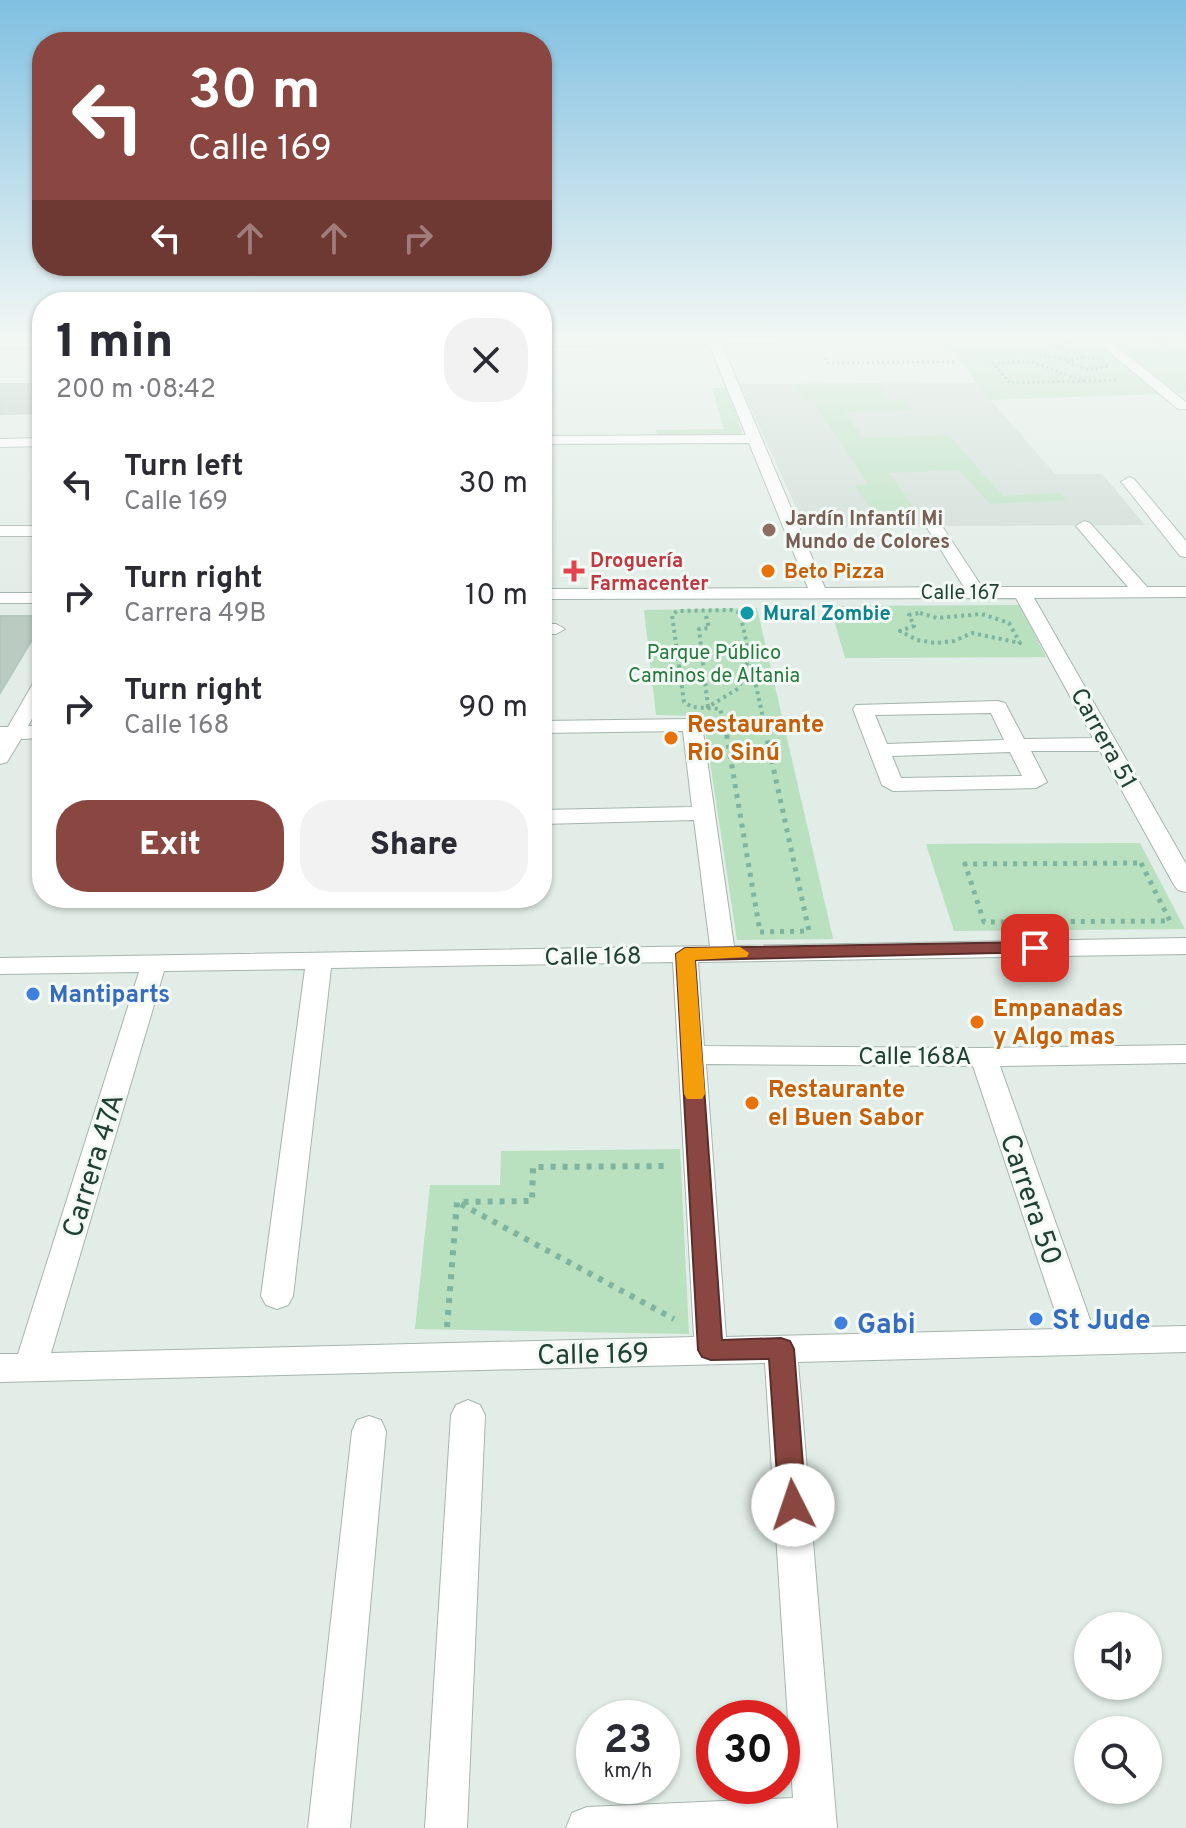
<!DOCTYPE html>
<html lang="en">
<head>
<meta charset="utf-8">
<style>
	:root { --surface:#fff; --page:#f2f2f3; --text:#2b2b33; --muted:#7c7c81; --accent:#8a4640 }
	body { margin:0; font-family:Overpass,sans-serif; background:var(--page); color:var(--text); height:100vh; display:flex; flex-direction:column; font-size:30px; white-space:nowrap }
	* { box-sizing:border-box; margin:0 }
	p { font-size:26px; color:var(--muted) }
	.icon { flex:none; width:44px; height:44px; fill:none; stroke:currentColor; stroke-width:2; stroke-linecap:round; stroke-linejoin:round }
	.map { position:relative; flex:1; overflow:hidden }
	.drawer { position:absolute; left:32px; top:292px; width:520px; height:616px; display:flex; flex-direction:column; background:var(--surface); border-radius:32px; box-shadow:0 2px 6px #0004 }
	.drawer>* { flex:none }
	.banner { position:absolute; left:32px; top:32px; width:520px; height:244px; border-radius:32px; box-shadow:0 2px 6px #0004; background:#8a4640; color:#fff; overflow:hidden }
	.buttons { position:absolute; left:1074px; top:1612px; display:grid; gap:16px }
	.buttons a { display:grid; place-items:center; width:88px; height:88px; border-radius:50%; background:var(--surface); box-shadow:0 2px 6px #0004; font-size:40px }
	.speed { position:absolute; left:576px; top:1700px; display:flex; gap:16px; font-size:40px; font-weight:700; text-align:center }
	.speed>* { display:grid; place-content:center; width:104px; height:104px; border-radius:50%; background:var(--surface); box-shadow:0 2px 6px #0004; line-height:1 }
	.speed small { font-size:20px; font-weight:400 }
	.speed .limit { border:12px solid #d22; background:#fff; color:#111 }
	.pin { position:absolute; display:grid; place-items:center; width:68px; height:68px; color:#fff; margin:-34px; border-radius:16px; box-shadow:0 4px 12px #0006 }
	.me { position:absolute; width:88px; margin:-44px; rotate:356deg; stroke-linejoin:round; filter:drop-shadow(0 0 6px #0008) }
	.turn { display:flex; align-items:center; gap:28px; height:168px; padding:0 24px; font-size:36px }
	.turn .icon { width:104px; height:104px; stroke-width:2.5 }
	.turn b { display:block; font-size:56px; line-height:68px }
	.lanes { display:flex; align-items:center; height:76px; padding:0 24px; background:#0003; justify-content:center; gap:40px; direction:ltr }
	.lanes .off { opacity:.35 }
	.round { display:grid; place-items:center; flex:none; width:84px; height:84px; border-radius:32px; background:var(--page) }
	.overview { display:flex; align-items:center; justify-content:space-between; height:136px; padding:0 24px }
	h1 { font-size:48px; font-weight:800; line-height:60px }
	.primary-button { display:flex; gap:16px; margin-top:auto; padding:16px 24px }
	.primary-button a { flex:1; height:92px; border-radius:32px; background:var(--accent); color:#fff; font-size:32px; font-weight:800; line-height:92px; text-align:center }
	.primary-button a+a { background:var(--page); color:var(--text) }
	ul { padding:0; list-style:none }
	li { display:flex; align-items:center; gap:24px; height:112px; padding:0 24px }
	li div { flex:1 }
	li b { display:block; font-size:30px }
	li em { font-style:normal }
	.map>svg:first-child { display:block }
</style>
</head>
<body>
<div class="map">
<svg width="1186" height="1828" viewBox="0 0 1186 1828">
	<rect width="100%" height="100%" fill="#e2ede7"/>
	<polygon fill="#d0ddd6" points="976,383 1055,474 1102,474 1145,525 805,527 740,384"/>
	<g fill="#b9e0bf">
		<polygon points="1090,338 1160,394 989,400 945,340"/>
		<polygon points="1106,338 1186,338 1186,393 1178,393"/>
		<polygon points="878,383 888,400 906,399 912,410 845,412 863,438 949,435 1003,496 1060,493 1067,500 990,504 959,470 889,473 915,509 873,512 855,486 868,484 814,402 831,400 803,400 795,384"/>
		<polygon points="712,388 727,388 743,435 657,436 656,430 724,429"/>
		<polygon points="1020,605 1046,657 845,658 830,606"/>
		<polygon points="757,608 833,938 833,939 737,940 703,716 656,715 644,610"/>
		<polygon points="1140,843 1185,929 954,931 926,844"/>
		<polygon points="680,1149 689,1334 415,1329 430,1185 500,1185 501,1151"/>
	</g>
	<g fill="#bacbc2" stroke="#b3c8bd" stroke-width="2">
		<polygon points="0,384 42,384 42,413 0,414"/>
		<polygon points="0,616 42,616 42,623 0,693"/>
	</g>
	<g fill="none" stroke-linecap="round" stroke-linejoin="round">
		<defs>
			<g id="minor">
				<path d="M 700,336 L 1036,336 L 1030,340 L 721,343 L 825,588 L 964,587 L 926,526 L 934,521 L 940,523 L 982,587 L 1128,587 L 1076,526 L 1084,521 L 1090,523 L 1147,587 L 1186,587 L 1186,597 L 1034,598 L 1186,864 L 1186,892 L 1178,890 L 1174,885 L 1100,751 L 1031,751 L 1047,782 L 1036,788 L 893,791 L 882,785 L 853,709 L 856,705 L 998,701 L 1005,703 L 1024,739 L 1093,738 L 1016,598 L 542,599 L 542,589 L 808,588 L 749,443 L 542,444 L 542,436 L 746,435 L 709,344 L 542,346 L 542,338 ZM 991,713 L 1004,740 L 887,744 L 875,715 ZM 1010,752 L 1022,776 L 901,778 L 892,756 Z"/>
				<polygon points="1090,336 1104,336 1186,402 1186,409 1178,409"/>
				<rect x="0" y="339" width="42" height="8"/>
				<polygon points="42,438 42,446 0,447 0,439"/>
				<polygon points="1129,477 1134,479 1186,541 1186,557 1180,556 1124,485 1121,482"/>
				<rect x="0" y="526" width="42" height="10"/>
				<rect x="0" y="593" width="42" height="10"/>
				<polygon points="542,624 556,624 565,629 556,634 542,634"/>
				<polygon points="42,678 42,701 28,726 42,726 42,738 21,739 7,762 0,764 0,727 8,727 35,680"/>
				<path d="M 692,719 L 702,725 L 734,946 L 1186,938 L 1186,954 L 698,962 L 704,1046 L 983,1048 L 1186,1045 L 1186,1063 L 1000,1066 L 1093,1328 L 1186,1326 L 1186,1352 L 798,1362 L 837,1828 L 566,1828 L 572,1813 L 587,1807 L 793,1798 L 765,1363 L 0,1382 L 0,1354 L 18,1354 L 139,972 L 0,974 L 0,958 L 710,946 L 694,820 L 542,824 L 542,810 L 692,807 L 683,731 L 542,733 L 542,721 ZM 673,962 L 694,1337 L 51,1353 L 164,971 L 305,969 L 261,1296 L 266,1305 L 277,1309 L 288,1305 L 293,1296 L 331,968 ZM 706,1064 L 973,1066 L 1061,1329 L 726,1337 Z"/>
				<polygon points="468,1400 480,1405 485,1415 467,1828 425,1828 451,1415 456,1405"/>
				<polygon points="369,1416 381,1420 386,1431 350,1828 308,1828 352,1431 357,1420"/>
			</g>
		</defs>
		<use href="#minor" stroke="#a4b6ae" stroke-width="2"/>
		<g stroke="#7fb49e" stroke-width="3" stroke-dasharray="2 3" stroke-linecap="butt">
			<polyline points="1141,336 1186,353"/>
			<polyline points="1137,340 1186,340"/>
			<polyline points="1050,341 1076,343"/>
			<polygon points="1057,345 1065,348 1051,347"/>
			<polyline points="1039,355 1069,360"/>
			<polygon points="1083,357 1102,360 1109,366 1088,370 1068,362"/>
			<polyline points="825,358 828,363 954,362"/>
			<polygon points="1032,362 1084,381 1010,383 993,363"/>
			<polyline points="1084,381 1116,380"/>
		</g>
		<g stroke="#7fb49e" stroke-width="4" stroke-dasharray="3 4" stroke-linecap="butt">
			<polygon points="920,613 937,618 982,614 1009,623 1020,643 972,633 954,641 936,643 917,640 900,631 914,626 909,615"/>
			<polyline points="706,616 709,628 699,629 708,707 739,688 749,657"/>
			<polyline points="725,725 764,724"/>
			<polyline points="725,727 720,709 692,707 684,702 672,615 677,611 731,610 740,613 765,727"/>
		</g>
		<g stroke="#7fb49e" stroke-width="5" stroke-dasharray="4 6" stroke-linecap="butt">
			<polyline points="725,725 760,932 809,931 764,725"/>
			<polygon points="1141,863 1170,921 984,922 965,864"/>
		</g>
		<g stroke="#7fb49e" stroke-width="6" stroke-dasharray="5 7" stroke-linecap="butt">
			<polyline points="461,1204 674,1319"/>
			<polyline points="447,1327 457,1202 532,1201 533,1167 669,1166"/>
		</g>
		<use href="#minor" fill="#fff" fill-rule="evenodd"/>
	</g>
	<linearGradient id="sky" x2="0" y2="1"><stop stop-color="#80c0e1"/><stop offset="0.57" stop-color="#f2f7f4"/><stop offset="1" stop-color="#f2f7f4" stop-opacity="0"/></linearGradient>
	<rect width="1186" height="592" fill="url(#sky)"/>
	<polygon fill="#8a4640" stroke="#5a2e2a" stroke-width="2" points="1035,942 1041,944 1044,948 1041,952 695,960 722,1340 781,1338 790,1341 794,1349 806,1505 802,1514 793,1518 783,1514 779,1505 769,1359 711,1360 702,1357 698,1350 676,954 685,948"/>
	<polygon fill="#f59e0b" points="740,947 749,953 747,957 695,960 705,1094 702,1099 687,1099 684,1094 676,954 685,948"/>
	<circle fill="#8d6e63" stroke="#f3f9f5" stroke-width="3" cx="769" cy="530" r="8"/>
	<path fill="#e0444e" stroke="#f3f9f5" stroke-width="3" d="M570 559h8v8h8v8h-8v8h-8v-8h-8v-8h8z"/>
	<g fill="#e8710a" stroke="#f3f9f5" stroke-width="3">
		<circle cx="768" cy="571" r="8"/>
		<circle cx="671" cy="738" r="8"/>
		<circle cx="977" cy="1022" r="8"/>
		<circle cx="752" cy="1103" r="8"/>
	</g>
	<circle fill="#0f9aa8" stroke="#f3f9f5" stroke-width="3" cx="747" cy="613" r="8"/>
	<g fill="#3f7fe0" stroke="#f3f9f5" stroke-width="3">
		<circle cx="33" cy="994" r="8"/>
		<circle cx="1036" cy="1319" r="8"/>
		<circle cx="841" cy="1323" r="8"/>
	</g>
	<g text-anchor="middle" stroke-width="6" stroke-linejoin="round" paint-order="stroke">
		<g font-size="20" font-weight="bold" fill="#785e54" stroke="#f3f9f5" text-anchor="start">
			<text x="785" y="525">Jardín Infantíl Mi<tspan x="785" dy="23">Mundo de Colores</tspan></text>
		</g>
		<g font-size="20" font-weight="bold" fill="#be3a42" stroke="#f3f9f5" text-anchor="start">
			<text x="590" y="567">Droguería<tspan x="590" dy="23">Farmacenter</tspan></text>
		</g>
		<g font-size="20" font-weight="bold" fill="#c56008" stroke="#f3f9f5" text-anchor="start">
			<text x="784" y="578">Beto Pizza</text>
		</g>
		<g font-size="20" fill="#204034" stroke="#f3f9f5">
			<text x="960" y="599">Calle 167</text>
		</g>
		<g font-size="20" font-weight="bold" fill="#0d838f" stroke="#f3f9f5" text-anchor="start">
			<text x="763" y="620">Mural Zombie</text>
		</g>
		<g font-size="20" fill="#277a3e" stroke="#f3f9f5">
			<text x="714" y="659">Parque Público<tspan x="714" dy="23">Caminos de Altania</tspan></text>
		</g>
		<g font-size="24" font-weight="bold" fill="#c56008" stroke="#f3f9f5" text-anchor="start">
			<text x="687" y="732">Restaurante<tspan x="687" dy="28">Rio Sinú</tspan></text>
			<text x="993" y="1016">Empanadas<tspan x="993" dy="28">y Algo mas</tspan></text>
			<text x="768" y="1097">Restaurante<tspan x="768" dy="28">el Buen Sabor</tspan></text>
		</g>
		<g font-size="24" fill="#204034" stroke="#f3f9f5">
			<text transform="translate(1104 738) rotate(61)" y="8">Carrera 51</text>
			<text transform="translate(593 956) rotate(-1)" y="8">Calle 168</text>
			<text x="915" y="1064">Calle 168A</text>
		</g>
		<g font-size="24" font-weight="bold" fill="#366cbe" stroke="#f3f9f5" text-anchor="start">
			<text x="49" y="1002">Mantiparts</text>
		</g>
		<g font-size="28" fill="#204034" stroke="#f3f9f5">
			<text transform="translate(92 1165) rotate(-73)" y="10">Carrera 47A</text>
			<text transform="translate(1032 1199) rotate(71)" y="10">Carrera 50</text>
			<text transform="translate(593 1353) rotate(-1)" y="10">Calle 169</text>
		</g>
		<g font-size="28" font-weight="bold" fill="#366cbe" stroke="#f3f9f5" text-anchor="start">
			<text x="1052" y="1329">St Jude</text>
			<text x="857" y="1333">Gabi</text>
		</g>
	</g>
</svg>
<div class="buttons">
<a><svg class="icon" aria-label="sound" viewBox="0 0 24 24"><path d="M4 9h4l5-4v14l-5-4H4zM17 9q2 3 0 6"/></svg></a>
<a><svg class="icon" aria-label="search" viewBox="0 0 24 24"><circle cx="10" cy="10" r="6"/><path d="M15 15l6 6"/></svg></a>
</div>
<div class="speed"><div>23<small>km/h</small></div><div class="limit">30</div></div>
<div class="pin" style="left:1035px;top:948px;background:#d93025"><svg class="icon" aria-label="arrive" viewBox="0 0 24 24"><path d="M6 21V4h12l-3 4 3 4H6"/></svg></div>
<svg class="me" style="left:793px;top:1505px" viewBox="-20 -20 40 40"><circle r="19" fill="#fff"/><path d="M0-13L10 11 0 6-10 11z" fill="#8a4640"/></svg>
<div class="banner">
<div class="turn"><svg class="icon" aria-label="left" viewBox="0 0 24 24"><path d="M17 20v-9H6M10 6l-5 5 5 5"/></svg><div><b>30 m</b>Calle 169</div></div>
<div class="lanes"><svg class="icon" aria-label="left" viewBox="0 0 24 24"><path d="M17 20v-9H6M10 6l-5 5 5 5"/></svg><svg class="icon off" aria-label="ahead" viewBox="0 0 24 24"><path d="M12 20V5M6 11l6-6 6 6"/></svg><svg class="icon off" aria-label="ahead" viewBox="0 0 24 24"><path d="M12 20V5M6 11l6-6 6 6"/></svg><svg class="icon off" aria-label="right" viewBox="0 0 24 24"><path d="M7 20v-9h11M14 6l5 5-5 5"/></svg></div>
</div>
<section class="drawer">
<div class="overview"><div><h1>1 min</h1><p>200 m · 08:42</p></div><a class="round"><svg class="icon" aria-label="close" viewBox="0 0 24 24"><path d="M6 6l12 12M18 6L6 18"/></svg></a></div>
<ul>
<li><svg class="icon" aria-label="left" viewBox="0 0 24 24"><path d="M17 20v-9H6M10 6l-5 5 5 5"/></svg><div><b>Turn left</b><p>Calle 169</p></div><em>30 m</em></li>
<li><svg class="icon" aria-label="right" viewBox="0 0 24 24"><path d="M7 20v-9h11M14 6l5 5-5 5"/></svg><div><b>Turn right</b><p>Carrera 49B</p></div><em>10 m</em></li>
<li><svg class="icon" aria-label="right" viewBox="0 0 24 24"><path d="M7 20v-9h11M14 6l5 5-5 5"/></svg><div><b>Turn right</b><p>Calle 168</p></div><em>90 m</em></li>
</ul>
<div class="primary-button"><a>Exit</a><a>Share</a></div>
</section>
</div>
</body>
</html>
